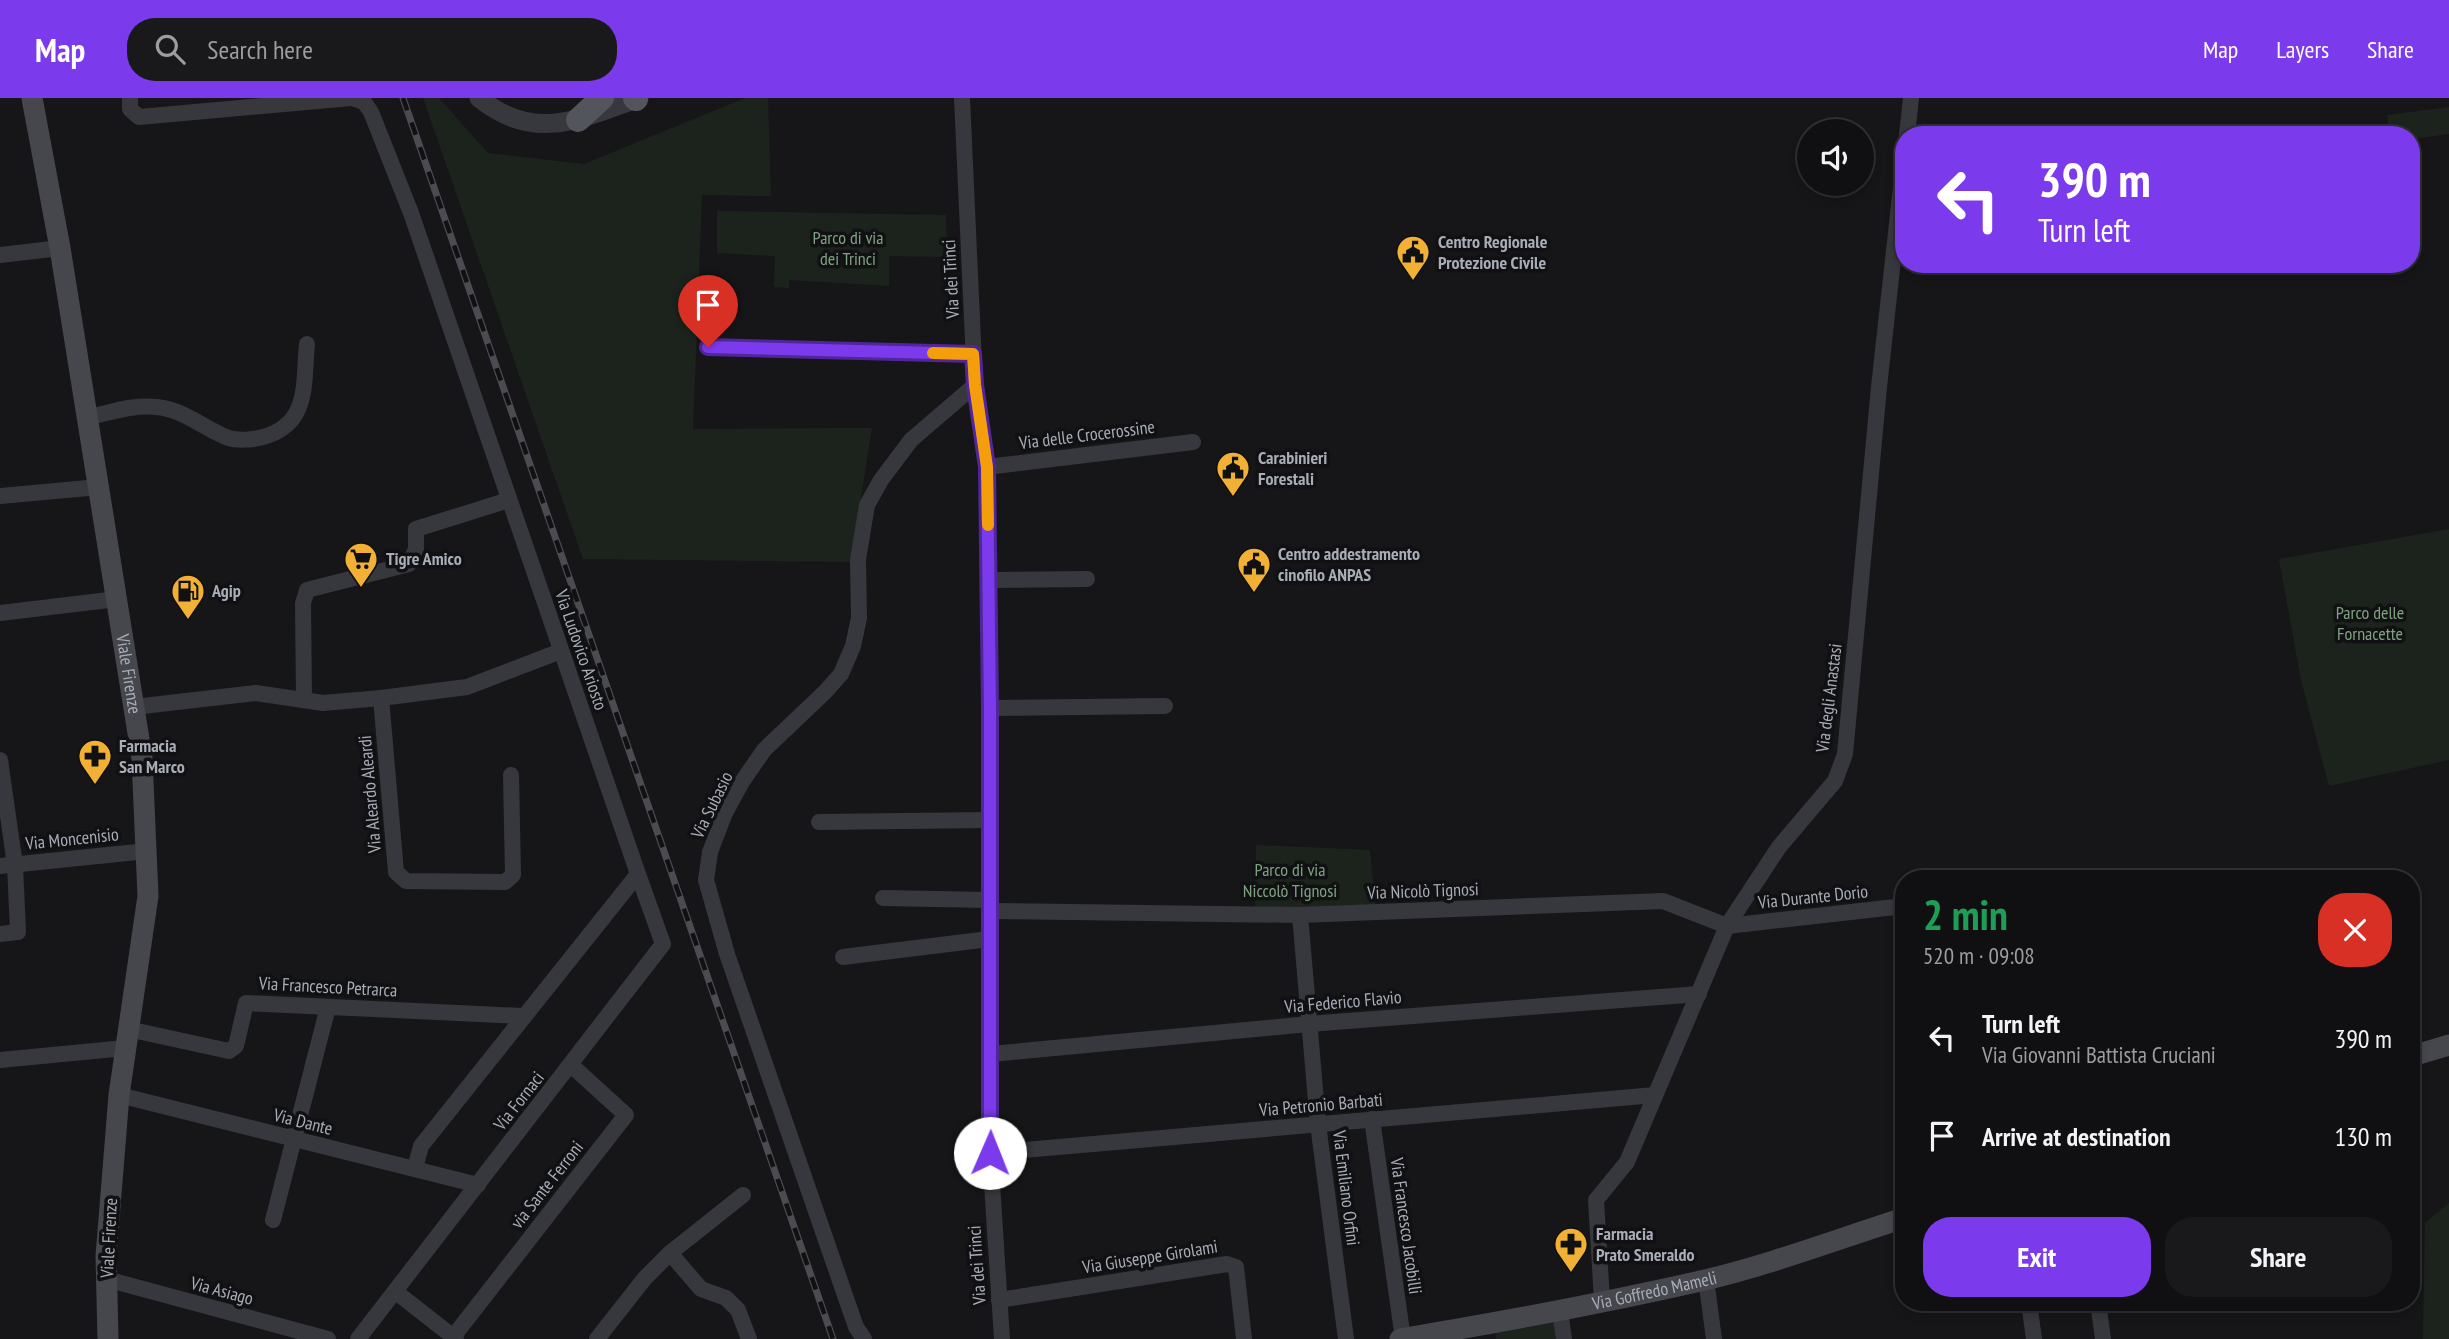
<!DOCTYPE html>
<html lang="en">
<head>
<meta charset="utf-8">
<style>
	:root { --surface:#101012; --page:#19191b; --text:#f1f3f6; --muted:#9c9d9f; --line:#303032; --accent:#7c3aed }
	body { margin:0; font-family:"PT Sans Narrow",sans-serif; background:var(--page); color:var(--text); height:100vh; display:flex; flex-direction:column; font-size:26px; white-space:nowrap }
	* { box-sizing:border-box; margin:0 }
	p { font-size:23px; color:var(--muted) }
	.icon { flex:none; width:38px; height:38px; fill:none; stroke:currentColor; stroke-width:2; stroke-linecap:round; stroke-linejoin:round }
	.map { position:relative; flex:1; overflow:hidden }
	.details { position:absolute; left:1895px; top:772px; width:525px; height:441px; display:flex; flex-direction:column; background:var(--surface); border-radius:28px; box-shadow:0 4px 10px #0003,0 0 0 2px var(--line) }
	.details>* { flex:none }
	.guide { position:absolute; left:1895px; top:28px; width:525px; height:147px; border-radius:28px; box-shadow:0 4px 10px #0003,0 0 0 2px var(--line); background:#7c3aed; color:#fff; overflow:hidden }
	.controls { position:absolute; left:1797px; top:21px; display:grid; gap:14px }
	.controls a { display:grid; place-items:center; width:77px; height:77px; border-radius:50%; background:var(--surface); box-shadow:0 4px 10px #0003,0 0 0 2px var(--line); font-size:35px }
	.pin { position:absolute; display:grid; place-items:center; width:60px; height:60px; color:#fff; margin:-72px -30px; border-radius:50% 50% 50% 0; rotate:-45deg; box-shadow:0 0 7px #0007 }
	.pin .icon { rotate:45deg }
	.me { position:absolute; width:77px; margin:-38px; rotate:1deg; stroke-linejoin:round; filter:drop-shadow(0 0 5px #0008) }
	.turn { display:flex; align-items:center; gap:24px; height:147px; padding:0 28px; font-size:32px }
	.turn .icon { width:91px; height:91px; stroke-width:2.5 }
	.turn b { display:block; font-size:49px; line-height:60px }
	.round { display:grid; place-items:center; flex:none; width:74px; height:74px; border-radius:28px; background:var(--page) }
	.overview { display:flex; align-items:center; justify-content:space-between; height:119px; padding:0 28px }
	h1 { font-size:42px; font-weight:600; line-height:52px; color:#1e9e55 }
	.action { display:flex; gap:14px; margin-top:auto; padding:14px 28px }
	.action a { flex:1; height:80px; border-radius:28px; background:var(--accent); color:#fff; font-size:28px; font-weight:600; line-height:80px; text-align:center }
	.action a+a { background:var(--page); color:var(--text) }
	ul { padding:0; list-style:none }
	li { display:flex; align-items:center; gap:21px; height:98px; padding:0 28px }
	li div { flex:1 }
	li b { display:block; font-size:26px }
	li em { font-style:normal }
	header { display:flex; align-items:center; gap:42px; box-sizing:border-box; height:98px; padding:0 35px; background:var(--accent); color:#fff }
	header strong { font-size:33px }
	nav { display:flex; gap:38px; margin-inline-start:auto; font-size:24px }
	.search { width:490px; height:63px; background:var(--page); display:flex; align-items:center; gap:18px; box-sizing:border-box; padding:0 24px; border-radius:28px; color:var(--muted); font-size:26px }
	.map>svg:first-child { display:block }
</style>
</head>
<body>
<header>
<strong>Map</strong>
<div class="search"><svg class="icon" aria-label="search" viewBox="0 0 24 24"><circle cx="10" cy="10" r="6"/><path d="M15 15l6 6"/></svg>Search here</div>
<nav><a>Map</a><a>Layers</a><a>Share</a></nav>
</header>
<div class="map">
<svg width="2449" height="1241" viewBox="0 0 2449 1241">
	<rect width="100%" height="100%" fill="#161618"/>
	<g fill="#1c231d">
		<polygon points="423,0 439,0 488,55 584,66 745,0 768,0 771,98 702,97 693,331 872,330 851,464 583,461"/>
		<polygon points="2449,9 2449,36 2412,41 2412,37 2390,37 2387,17"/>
		<polygon points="717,113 946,117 947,159 889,158 889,188 789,182 789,190 774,189 775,158 717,155"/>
		<polygon points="2449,431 2449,662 2329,688 2301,582 2279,461"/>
		<polygon points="1256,747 1370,752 1376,814 1255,817"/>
		<polygon points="2449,1105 2449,1241 2423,1241 2425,1125"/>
		<polygon points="1556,1219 1558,1241 1496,1241 1495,1231"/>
	</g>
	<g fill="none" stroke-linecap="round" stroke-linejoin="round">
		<g stroke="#37383d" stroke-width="16">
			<polyline points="130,0 130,11 139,19 351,0"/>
			<polyline points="352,0 364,4 371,14 411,115 638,776 421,1048 415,1070"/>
			<polyline points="962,0 975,287 987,369 990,610 990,1055 1002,1241"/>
			<polyline points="1907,37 1911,0"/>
			<polyline points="0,157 60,150"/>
			<polyline points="708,249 973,256"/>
			<path d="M 88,319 C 109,315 134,306 157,309 C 184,312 202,329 226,339 C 236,343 252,342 263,339 C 310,326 303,286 307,246"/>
			<polyline points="987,369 1193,344"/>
			<polyline points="0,398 99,389"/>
			<polyline points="989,482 1087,481"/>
			<polyline points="0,515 117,501"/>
			<polyline points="381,600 396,774 406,783 505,784 513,777 511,677"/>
			<polyline points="304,602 303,505 307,492 409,466 416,451 416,431 509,402"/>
			<polyline points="134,609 256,595 323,605 381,600 467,589 561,553"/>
			<polyline points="990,610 1165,608"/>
			<polyline points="0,662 15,767 18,834 0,836"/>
			<polyline points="819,724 989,722"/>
			<polyline points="0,768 147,753"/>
			<polyline points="883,800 989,802"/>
			<polyline points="989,813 1300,817 1663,803 1727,828 1904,808"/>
			<polyline points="1300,817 1318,1026 1346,1241"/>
			<polyline points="843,859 989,841"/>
			<polyline points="128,931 229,953 236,948 246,905 523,918"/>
			<polyline points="991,956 1309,926 1699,896"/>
			<polyline points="0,962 125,950"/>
			<polyline points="119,997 478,1087"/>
			<polyline points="1372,1021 1403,1241"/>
			<polyline points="990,1055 1655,997"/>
			<polyline points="273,1122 328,909"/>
			<polyline points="670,1155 701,1191 726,1200 738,1212 749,1241"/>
			<polyline points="106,1181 328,1241"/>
			<polyline points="1706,1181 1714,1241"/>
			<polyline points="396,1194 456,1241"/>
			<polyline points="999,1202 1227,1166 1236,1169 1244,1241"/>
			<polyline points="1602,1203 1596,1102 1627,1064 1727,828 1779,749 1835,683 1845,656 1879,289 1904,62"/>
			<polyline points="2029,1204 2034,1241"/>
			<polyline points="2098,1204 2103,1241"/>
			<polyline points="1560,1213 1564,1241"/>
			<polyline points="453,1239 626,1017 571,967"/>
			<polyline points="358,1241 663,846 638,776"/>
			<polyline points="597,1241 645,1180 670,1155 743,1097"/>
			<polyline points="864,1241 856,1229 727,856 706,782 710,754 725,715 742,684 764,652 825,594 841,576 853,548 859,520 858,462 867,407 881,382 911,342 975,287"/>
		</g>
		<path stroke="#37383d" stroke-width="19" d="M 479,0 C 534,45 580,21 639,0"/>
		<g stroke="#45474d" stroke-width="21">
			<path id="s1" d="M 32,0 L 60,150 L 142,660 L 148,798 L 119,997 L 106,1158 L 108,1241"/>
			<polyline points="2412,958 2449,947"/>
			<path id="s2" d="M 1400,1241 C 1502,1224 1604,1205 1705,1182 C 1772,1166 1838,1141 1904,1120"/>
		</g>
		<g stroke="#53555c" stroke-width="24">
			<polyline points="635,0 636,1"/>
			<polyline points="578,22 602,0"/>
		</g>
		<defs>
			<polyline id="rail" points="403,0 833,1241"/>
		</defs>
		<use href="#rail" stroke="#4a4c52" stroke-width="7"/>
		<use href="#rail" stroke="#111113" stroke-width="4.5" stroke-dasharray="13" stroke-linecap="butt"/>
	</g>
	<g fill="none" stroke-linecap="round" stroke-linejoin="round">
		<defs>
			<polyline id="route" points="708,249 973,256 975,287 987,369 990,610 990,1055"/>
		</defs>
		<use href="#route" stroke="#51269a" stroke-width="18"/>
		<use href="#route" stroke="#7c3aed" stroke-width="12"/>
		<polyline stroke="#f59e0b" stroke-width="12" points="933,255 973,256 975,287 987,369 988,427"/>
	</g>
	<defs>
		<symbol id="civic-pin" viewBox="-11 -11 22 30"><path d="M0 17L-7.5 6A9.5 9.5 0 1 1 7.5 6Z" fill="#f2b134" stroke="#111113"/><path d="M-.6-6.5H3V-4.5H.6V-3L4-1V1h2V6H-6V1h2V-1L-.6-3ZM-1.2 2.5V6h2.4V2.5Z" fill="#111"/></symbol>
		<symbol id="supermarket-pin" viewBox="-11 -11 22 30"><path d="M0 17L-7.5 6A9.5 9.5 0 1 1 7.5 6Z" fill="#f2b134" stroke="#111113"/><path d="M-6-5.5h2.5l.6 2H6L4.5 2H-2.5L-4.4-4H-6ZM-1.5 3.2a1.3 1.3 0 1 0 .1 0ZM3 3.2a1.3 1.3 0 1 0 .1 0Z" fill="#111"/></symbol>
		<symbol id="fuel-pin" viewBox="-11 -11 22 30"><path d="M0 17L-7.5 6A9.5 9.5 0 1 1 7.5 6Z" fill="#f2b134" stroke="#111113"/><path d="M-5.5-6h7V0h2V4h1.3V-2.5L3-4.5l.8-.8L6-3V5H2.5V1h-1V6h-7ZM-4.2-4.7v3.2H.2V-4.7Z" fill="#111"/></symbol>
		<symbol id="pharmacy-pin" viewBox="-11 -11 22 30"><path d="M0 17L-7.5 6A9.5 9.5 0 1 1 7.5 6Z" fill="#f2b134" stroke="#111113"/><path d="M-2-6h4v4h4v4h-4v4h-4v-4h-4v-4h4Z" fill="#111"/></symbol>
	</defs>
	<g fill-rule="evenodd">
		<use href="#civic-pin" x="1394" y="135" width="38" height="52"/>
		<use href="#civic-pin" x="1214" y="351" width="38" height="52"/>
		<use href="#supermarket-pin" x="342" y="442" width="38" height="52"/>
		<use href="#civic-pin" x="1235" y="447" width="38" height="52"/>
		<use href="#fuel-pin" x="169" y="474" width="38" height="52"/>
		<use href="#pharmacy-pin" x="76" y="639" width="38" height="52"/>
		<use href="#pharmacy-pin" x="1552" y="1127" width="38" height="52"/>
	</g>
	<g text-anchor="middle" stroke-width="7" stroke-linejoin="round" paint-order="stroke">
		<g font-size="18" fill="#7fa381" stroke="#111113">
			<text x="848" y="146">Parco di via<tspan x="848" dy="21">dei Trinci</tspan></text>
			<text x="2370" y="521">Parco delle<tspan x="2370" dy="21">Fornacette</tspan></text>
			<text x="1290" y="778">Parco di via<tspan x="1290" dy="21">Niccolò Tignosi</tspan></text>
		</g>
		<g font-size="18" font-weight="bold" fill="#a8adb8" stroke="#111113" text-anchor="start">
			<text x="1438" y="150">Centro Regionale<tspan x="1438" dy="21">Protezione Civile</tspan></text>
			<text x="1258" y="366">Carabinieri<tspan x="1258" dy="21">Forestali</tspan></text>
			<text x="1278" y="462">Centro addestramento<tspan x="1278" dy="21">cinofilo ANPAS</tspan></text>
			<text x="386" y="467">Tigre Amico</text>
			<text x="212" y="499">Agip</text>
			<text x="119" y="654">Farmacia<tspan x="119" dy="21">San Marco</tspan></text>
			<text x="1596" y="1142">Farmacia<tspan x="1596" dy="21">Prato Smeraldo</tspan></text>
		</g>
		<g font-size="18" fill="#a8adb8" stroke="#111113">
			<text transform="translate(951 181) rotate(-93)" y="6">Via dei Trinci</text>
			<text transform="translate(1087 337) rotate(-7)" y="6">Via delle Crocerossine</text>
			<text transform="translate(581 552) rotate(71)" y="6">Via Ludovico Ariosto</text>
			<text dy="6" stroke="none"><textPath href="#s1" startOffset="584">Viale Firenze</textPath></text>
			<text transform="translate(1829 600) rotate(-83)" y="6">Via degli Anastasi</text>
			<text transform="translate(370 696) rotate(-95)" y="6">Via Aleardo Aleardi</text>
			<text transform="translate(712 707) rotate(-64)" y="6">Via Subasio</text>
			<text transform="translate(72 741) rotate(-6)" y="6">Via Moncenisio</text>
			<text transform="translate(1423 793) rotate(-2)" y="6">Via Nicolò Tignosi</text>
			<text transform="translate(1813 799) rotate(-6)" y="6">Via Durante Dorio</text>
			<text transform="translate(328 889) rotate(3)" y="6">Via Francesco Petrarca</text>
			<text transform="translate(1343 904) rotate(-5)" y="6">Via Federico Flavio</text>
			<text transform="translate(519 1003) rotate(-52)" y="6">Via Fornaci</text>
			<text transform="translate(1321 1007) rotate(-5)" y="6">Via Petronio Barbati</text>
			<text transform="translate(303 1024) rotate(14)" y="6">Via Dante</text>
			<text transform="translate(547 1087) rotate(-52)" y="6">via Sante Ferroni</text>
			<text transform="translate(1346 1090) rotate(83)" y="6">Via Emiliano Orfini</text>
			<text transform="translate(1406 1128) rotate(82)" y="6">Via Francesco Jacobilli</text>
			<text transform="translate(109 1140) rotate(-87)" y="6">Viale Firenze</text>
			<text transform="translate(1150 1159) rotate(-9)" y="6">Via Giuseppe Girolami</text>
			<text transform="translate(977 1167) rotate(-94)" y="6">Via dei Trinci</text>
			<text dy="6" stroke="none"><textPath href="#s2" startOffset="259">Via Goffredo Mameli</textPath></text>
			<text transform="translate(222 1193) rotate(15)" y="6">Via Asiago</text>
		</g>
	</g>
</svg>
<div class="controls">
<a><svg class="icon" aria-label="sound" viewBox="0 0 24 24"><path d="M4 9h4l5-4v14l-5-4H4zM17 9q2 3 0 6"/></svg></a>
</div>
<div class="pin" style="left:708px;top:249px;background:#d93025"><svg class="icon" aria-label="arrive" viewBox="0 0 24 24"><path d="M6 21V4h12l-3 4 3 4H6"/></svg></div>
<svg class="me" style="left:990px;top:1055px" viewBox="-20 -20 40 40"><circle r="19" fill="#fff"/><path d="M0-13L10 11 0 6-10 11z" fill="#7c3aed"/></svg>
<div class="guide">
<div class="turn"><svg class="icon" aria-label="left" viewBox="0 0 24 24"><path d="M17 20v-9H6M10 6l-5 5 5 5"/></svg><div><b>390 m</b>Turn left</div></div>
</div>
<section class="details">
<div class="overview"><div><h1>2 min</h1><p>520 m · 09:08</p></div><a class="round" style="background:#d93025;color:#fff"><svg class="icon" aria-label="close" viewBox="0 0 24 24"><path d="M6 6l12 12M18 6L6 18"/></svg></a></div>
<ul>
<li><svg class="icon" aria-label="left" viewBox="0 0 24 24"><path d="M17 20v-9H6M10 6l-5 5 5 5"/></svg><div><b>Turn left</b><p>Via Giovanni Battista Cruciani</p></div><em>390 m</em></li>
<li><svg class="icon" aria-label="arrive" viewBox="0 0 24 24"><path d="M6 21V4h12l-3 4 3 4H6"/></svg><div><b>Arrive at destination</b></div><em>130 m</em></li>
</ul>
<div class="action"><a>Exit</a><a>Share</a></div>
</section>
</div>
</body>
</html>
